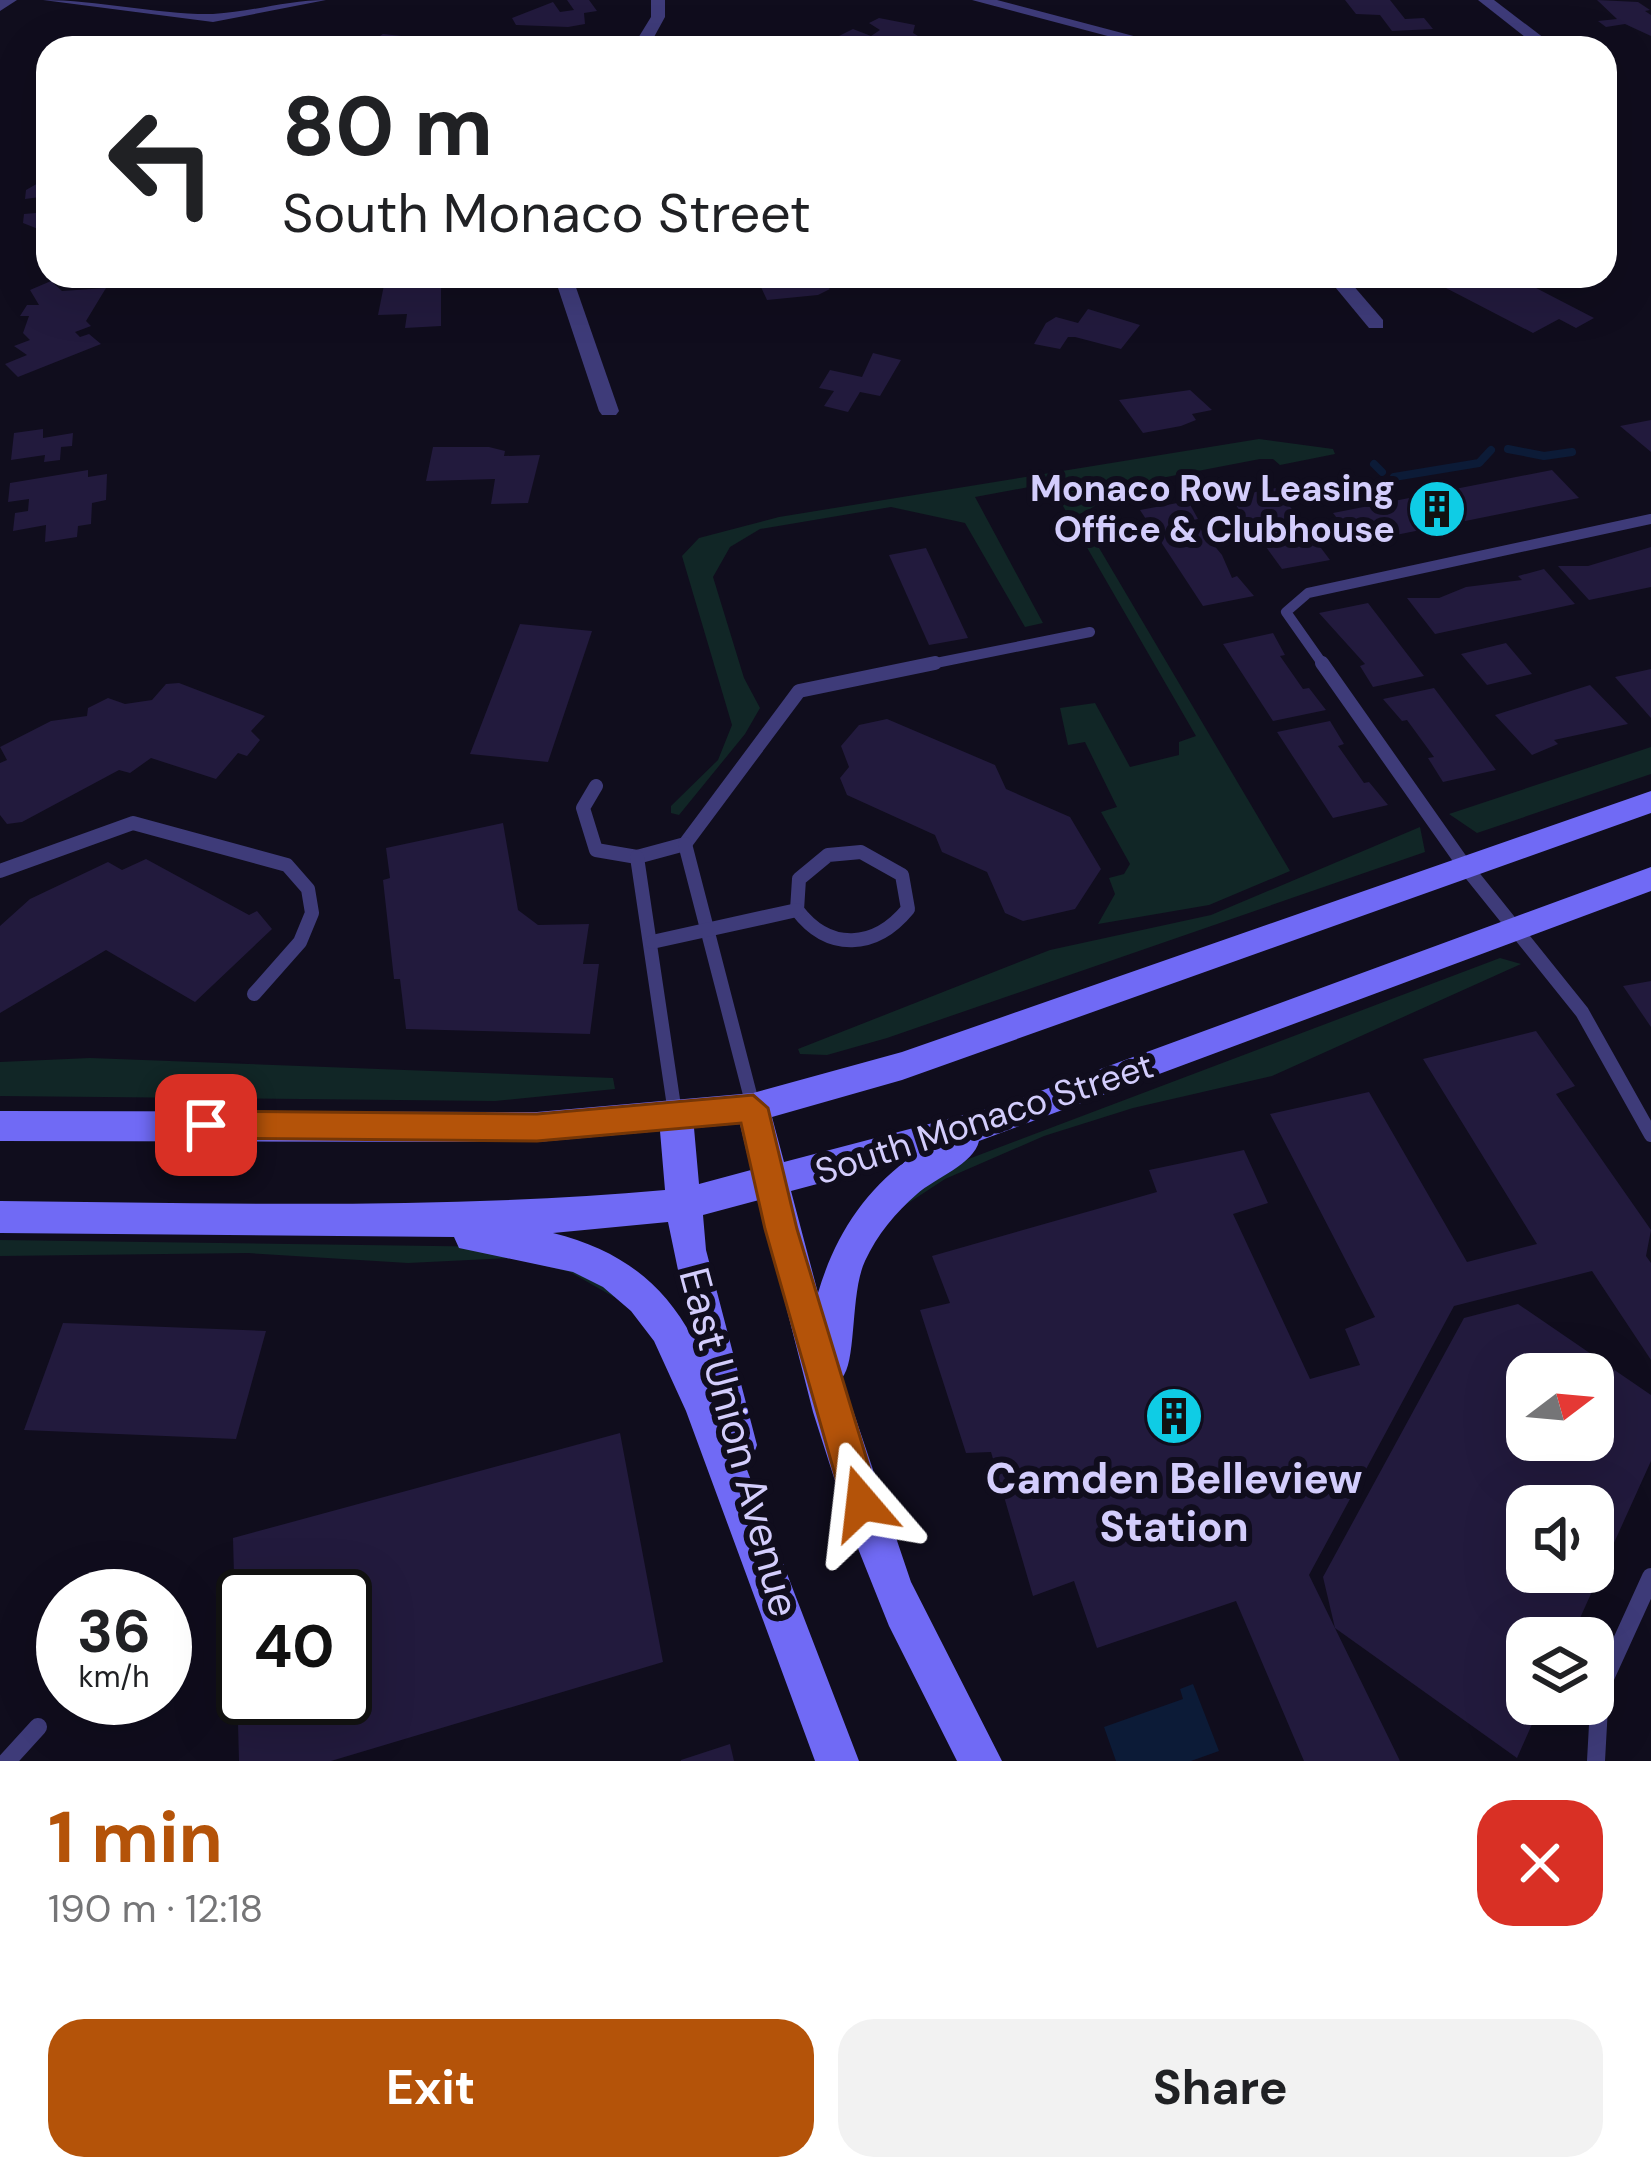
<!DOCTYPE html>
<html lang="en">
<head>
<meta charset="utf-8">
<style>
	:root { --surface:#fff; --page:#f2f2f2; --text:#202124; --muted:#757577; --accent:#b45309 }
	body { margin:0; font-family:"DM Sans",sans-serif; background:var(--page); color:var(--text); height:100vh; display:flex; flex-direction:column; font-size:45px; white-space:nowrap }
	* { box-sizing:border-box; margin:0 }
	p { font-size:39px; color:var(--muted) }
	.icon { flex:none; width:66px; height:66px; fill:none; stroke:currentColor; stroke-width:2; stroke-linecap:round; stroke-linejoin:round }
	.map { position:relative; height:1761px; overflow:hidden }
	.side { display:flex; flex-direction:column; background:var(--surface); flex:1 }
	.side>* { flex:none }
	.top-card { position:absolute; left:36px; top:36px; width:1581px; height:252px; border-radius:36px; box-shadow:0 12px 48px #0002; background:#fff; color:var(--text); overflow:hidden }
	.needle { width:78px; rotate:74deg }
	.controls { position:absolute; left:1506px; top:1353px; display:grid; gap:24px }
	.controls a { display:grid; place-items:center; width:108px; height:108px; border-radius:24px; background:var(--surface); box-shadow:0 12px 48px #0002; font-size:60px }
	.speed { position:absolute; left:36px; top:1569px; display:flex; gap:24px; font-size:60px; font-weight:700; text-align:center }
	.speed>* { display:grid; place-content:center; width:156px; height:156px; border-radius:50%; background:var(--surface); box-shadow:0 12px 48px #0002; line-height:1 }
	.speed small { font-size:30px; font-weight:400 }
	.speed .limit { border:6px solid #111; border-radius:18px; background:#fff; color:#111 }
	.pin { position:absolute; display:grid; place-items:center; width:102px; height:102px; color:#fff; margin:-51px; border-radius:24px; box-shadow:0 6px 18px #0006 }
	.me { position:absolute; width:132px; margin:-66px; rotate:343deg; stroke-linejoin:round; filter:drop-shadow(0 0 9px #0008) }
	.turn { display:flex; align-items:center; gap:42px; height:252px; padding:0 48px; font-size:54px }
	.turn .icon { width:156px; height:156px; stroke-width:2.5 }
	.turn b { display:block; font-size:84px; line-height:102px }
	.round { display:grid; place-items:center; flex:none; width:126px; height:126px; border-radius:36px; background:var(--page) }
	.summary { display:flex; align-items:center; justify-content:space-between; height:204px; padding:0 48px }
	h1 { font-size:72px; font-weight:700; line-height:90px; color:var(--accent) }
	.primary-button { display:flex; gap:24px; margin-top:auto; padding:24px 48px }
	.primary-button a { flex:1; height:138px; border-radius:36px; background:var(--accent); color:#fff; font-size:48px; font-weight:700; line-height:138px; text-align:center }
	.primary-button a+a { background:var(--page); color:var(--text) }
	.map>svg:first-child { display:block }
</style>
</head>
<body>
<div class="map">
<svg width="1651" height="1761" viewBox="0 0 1651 1761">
	<rect width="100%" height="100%" fill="#100d1d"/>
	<g fill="#112626">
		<path d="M 1259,439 L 1333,449 L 1335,454 L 1280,465 L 1273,459 L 1260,459 L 1130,484 C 1108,491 1100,507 1079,514 L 1290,871 L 1209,905 L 1098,924 L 1115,894 L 1109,878 L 1124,874 L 1130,864 L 1101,812 L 1117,807 L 1085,742 L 1068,745 L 1060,708 L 1095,703 L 1130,767 L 1179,755 L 1179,742 L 1196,736 L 1052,487 L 1045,484 L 975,497 L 1043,623 L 1025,627 L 965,523 L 891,507 L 760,529 L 730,547 L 713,577 L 744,678 L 760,708 L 745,734 L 679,815 L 671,813 L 671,806 L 718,760 L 732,725 L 682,556 L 699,538 L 779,517 Z"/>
		<polygon points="1651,747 1651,774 1477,833 1449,814"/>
		<polygon points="1420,827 1425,852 887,1038 827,1055 800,1054 798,1049 1050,950 1211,915"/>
		<polygon points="1500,958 1521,964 1272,1076 1133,1108 1044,1136 945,1179 890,1215 950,1166"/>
		<polygon points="90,1058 613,1078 615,1089 495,1101 0,1096 0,1062"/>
		<polygon points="0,1240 507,1247 613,1284 614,1297 570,1272 512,1258 408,1263 248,1253 0,1256"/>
	</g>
	<polygon fill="#0c1b37" points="1193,1684 1219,1751 1191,1761 1116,1761 1104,1727 1183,1699 1180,1689"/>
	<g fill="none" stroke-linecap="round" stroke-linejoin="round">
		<g stroke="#0c1b37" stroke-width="8">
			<polyline points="1508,449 1544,456 1572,452"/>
			<polyline points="1374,464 1382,472"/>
			<polyline points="1394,477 1479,463 1491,450"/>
		</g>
	</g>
	<g fill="#221a3d" fill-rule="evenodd">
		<polygon points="567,0 589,0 597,11 584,13 585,24 568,27 516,25 512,18 553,2 560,12 574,10"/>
		<polygon points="1345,0 1390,0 1405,19 1424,18 1433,29 1392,31 1380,15 1356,14"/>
		<polygon points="1597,0 1638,2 1650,10 1645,11 1651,15 1651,36 1625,24 1606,27 1598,21 1617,19"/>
		<polygon points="879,18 915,25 913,33 923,39 893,42 907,48 857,48 837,37 853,29 871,36 880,30 869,23"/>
		<polygon points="383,34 420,38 416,42 442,48 361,48"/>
		<polygon points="48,165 48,196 25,199 26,190 47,178 37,175 37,166"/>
		<polygon points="48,212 48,233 23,223 24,214"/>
		<polygon points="405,276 441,276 441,326 405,328 407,314 378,315 384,285 404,284"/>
		<polygon points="801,276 835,276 827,286 830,289 818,295 767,300 761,287"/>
		<polygon points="1469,276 1515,277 1594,318 1576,328 1559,319 1533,333 1446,288"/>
		<polygon points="51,281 62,291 106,288 86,321 91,326 75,332 80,337 89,334 101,344 18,377 5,364 27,355 14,346 30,340 23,333 29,316 20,316 27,305 39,305 30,290"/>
		<polygon points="1088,309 1140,325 1121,349 1075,337 1068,337 1060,349 1034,344 1046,323 1056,317 1078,323"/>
		<polygon points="873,353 901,360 880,396 860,392 848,412 824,406 834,391 819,388 830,370 862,377"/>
		<polygon points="1190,390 1212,410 1192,414 1196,420 1181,426 1143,433 1119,400"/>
		<polygon points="1651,420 1651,452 1620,426"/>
		<polygon points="43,429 43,438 73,433 72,446 61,447 60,460 44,462 45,455 11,460 14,433"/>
		<polygon points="433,447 489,447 505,451 504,456 540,455 528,503 491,504 495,479 426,481"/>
		<polygon points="88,470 88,477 107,474 106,500 92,503 91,524 78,526 77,537 45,542 46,525 13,531 15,513 28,511 29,499 8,502 10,483"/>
		<polygon points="1552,470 1579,498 1356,543 1333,513"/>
		<polygon points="1276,488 1330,560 1282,569 1230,497"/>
		<polygon points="1188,501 1198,519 1193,520 1222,555 1232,578 1237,576 1254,596 1203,606 1140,510"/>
		<polygon points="1651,547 1651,587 1589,600 1558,566 1588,566"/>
		<polygon points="926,548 968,638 929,645 889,555"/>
		<polygon points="1544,569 1575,604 1435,634 1407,598 1439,598 1466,587 1522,580 1518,576"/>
		<polygon points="1368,603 1424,676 1373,687 1360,666 1365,664 1319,613"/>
		<polygon points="520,624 592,631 548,762 470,754"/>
		<polygon points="1273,633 1285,655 1280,656 1303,689 1309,688 1326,710 1273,721 1223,644"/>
		<polygon points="1506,643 1532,674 1487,685 1461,654"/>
		<polygon points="1651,669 1651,718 1615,677"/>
		<polygon points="179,683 265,716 251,731 260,740 247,756 238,753 216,779 151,758 130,773 119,770 22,822 7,824 0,815 0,763 7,760 0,747 51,721 87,716 88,708 108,698 125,704 152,700 166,684"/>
		<polygon points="1590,685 1628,724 1554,740 1558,744 1532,755 1495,715"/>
		<polygon points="1434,688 1496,770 1443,782 1428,758 1434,757 1407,720 1402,721 1383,699"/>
		<polygon points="887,719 995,765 1006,789 1070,817 1101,869 1075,909 1023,921 1005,913 987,872 942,852 935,835 847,795 840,778 849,767 841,746 859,725"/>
		<polygon points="1330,721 1344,744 1338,746 1364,783 1369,782 1388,805 1333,818 1277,732"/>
		<polygon points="503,823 518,910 538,925 589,924 583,964 599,964 590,1034 406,1029 400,979 394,979 383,880 390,878 386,848"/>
		<polygon points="146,859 249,915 257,911 272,929 195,1002 106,950 0,1013 0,926 30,899 108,862 122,870"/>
		<polygon points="1651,981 1651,1027 1623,986"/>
		<polygon points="1536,1031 1575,1086 1556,1094 1651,1230 1646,1256 1651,1263 1651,1360 1592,1271 1454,1306 1309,1575 1400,1761 1304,1761 1236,1601 1097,1648 1074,1581 1033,1596 991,1452 966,1453 920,1310 950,1303 932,1256 1157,1192 1149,1170 1244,1150 1268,1203 1233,1214 1310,1379 1360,1365 1345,1329 1375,1317 1270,1114 1369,1092 1467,1262 1537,1244 1423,1059"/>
		<path d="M 1518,1304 L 1651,1395 L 1651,1461 L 1571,1638 L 1527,1638 L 1527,1704 L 1541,1704 L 1517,1758 L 1335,1628 L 1323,1577 L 1464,1318 ZM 1527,1374 L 1593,1374 L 1593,1440 L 1527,1440 ZM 1527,1506 L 1593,1506 L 1593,1572 L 1527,1572 Z"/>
		<polygon points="63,1323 266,1331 236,1439 24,1430"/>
		<path d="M 620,1433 L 663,1662 L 331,1761 L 239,1761 L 233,1538 ZM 243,1596 L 345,1596 L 345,1698 L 243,1698 Z"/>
		<polygon points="730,1744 734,1761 681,1761 681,1760"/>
	</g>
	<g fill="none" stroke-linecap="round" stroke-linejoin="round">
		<g stroke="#3e3b79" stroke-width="10">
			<polyline points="921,666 1090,632"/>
			<polyline points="1324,666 1286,612 1308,593 1651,519"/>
		</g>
		<g stroke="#3e3b79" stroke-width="14">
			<polyline points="1322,663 1464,865 1582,1012 1651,1135"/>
			<polyline points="596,786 583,808 596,850 637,857 685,844 799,691 935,663"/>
			<polyline points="685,844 753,1106"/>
			<path d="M 861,852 L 902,875 L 908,909 C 875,949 829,952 797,910 L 799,879 L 828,855 Z"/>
			<polyline points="637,857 675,1113"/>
			<polyline points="0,871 133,823 287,865 308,889 312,913 300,942 254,994"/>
			<polyline points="652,942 797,910"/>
		</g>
		<g stroke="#3e3b79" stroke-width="18">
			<polyline points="7,1761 38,1727"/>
			<polyline points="1596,1761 1600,1689 1651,1577"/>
		</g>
		<g fill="#3e3b79" fill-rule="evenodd">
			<polygon points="0,0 17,0 0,11"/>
			<path d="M 43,0 C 99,0 159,15 213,14 C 251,12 288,0 326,0 L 213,22 Z"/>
			<polygon points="651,0 665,0 665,17 648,48 632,48 651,17"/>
			<polygon points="972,0 997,0 1179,48 1153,48"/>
			<polygon points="1478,0 1494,0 1557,48 1539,48"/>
			<polygon points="554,276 572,276 619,411 616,415 602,415 599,411"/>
			<polygon points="1326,276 1345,276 1383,320 1383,328 1369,328"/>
		</g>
		<path fill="#706af5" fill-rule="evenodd" d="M 1651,791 L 1651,813 L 902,1080 L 772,1117 L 784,1162 L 1005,1104 L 1651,867 L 1651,891 L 979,1141 C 974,1164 935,1178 917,1194 C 896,1212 877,1235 865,1261 C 850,1293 857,1361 842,1378 L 911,1582 L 1002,1761 L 957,1761 L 889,1626 L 851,1531 L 813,1412 L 759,1200 L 703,1215 L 706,1250 L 757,1445 L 752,1459 L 744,1462 L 859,1761 L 815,1761 L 686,1411 L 654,1341 L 631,1311 L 603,1287 L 573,1272 L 459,1248 L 454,1237 L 0,1233 L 0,1201 C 222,1203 444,1210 665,1190 L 660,1131 L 537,1142 L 0,1141 L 0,1111 L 537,1112 L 753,1093 L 902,1052 ZM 740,1124 L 751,1170 L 699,1184 L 694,1128 ZM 907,1160 C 861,1195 834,1239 818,1293 L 791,1191 ZM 668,1222 L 692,1337 C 661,1279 616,1249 553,1233 Z"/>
	</g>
	<polygon fill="#b45309" stroke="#753606" stroke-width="3" points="753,1095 768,1108 797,1229 880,1503 874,1516 862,1521 849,1516 843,1503 765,1229 741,1123 537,1141 206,1138 196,1134 191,1125 196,1115 206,1111 537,1114"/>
	<defs>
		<symbol id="building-disc" viewBox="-11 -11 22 22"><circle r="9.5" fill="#0fcce5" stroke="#100d1d"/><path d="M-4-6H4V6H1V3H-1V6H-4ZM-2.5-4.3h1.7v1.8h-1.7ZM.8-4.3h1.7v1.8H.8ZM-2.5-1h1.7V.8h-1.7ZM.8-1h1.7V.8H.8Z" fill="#111"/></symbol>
	</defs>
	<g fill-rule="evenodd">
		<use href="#building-disc" x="1404" y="476" width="66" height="66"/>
		<use href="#building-disc" x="1141" y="1383" width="66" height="66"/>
	</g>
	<g text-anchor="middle" stroke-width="12" stroke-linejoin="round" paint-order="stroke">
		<g font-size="36" font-weight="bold" fill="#d3cdfc" stroke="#100d1d" text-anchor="end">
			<text x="1395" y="501">Monaco Row Leasing<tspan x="1395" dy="41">Office &amp; Clubhouse</tspan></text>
		</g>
		<g font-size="36" fill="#d3cdfc" stroke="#100d1d">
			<text transform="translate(984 1118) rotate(-18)" y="13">South Monaco Street</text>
		</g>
		<g font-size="42" fill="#d3cdfc" stroke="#100d1d">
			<text transform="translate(740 1442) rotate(75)" y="15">East Union Avenue</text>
		</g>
		<g font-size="42" font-weight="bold" fill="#d3cdfc" stroke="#100d1d">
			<text x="1174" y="1493">Camden Belleview<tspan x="1174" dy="48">Station</tspan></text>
		</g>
	</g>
</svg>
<div class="controls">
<a><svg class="needle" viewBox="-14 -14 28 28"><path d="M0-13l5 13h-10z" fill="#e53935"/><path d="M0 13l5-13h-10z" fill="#757577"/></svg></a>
<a><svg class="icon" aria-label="sound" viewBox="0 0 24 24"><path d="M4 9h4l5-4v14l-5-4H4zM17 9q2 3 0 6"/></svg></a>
<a><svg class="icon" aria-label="layers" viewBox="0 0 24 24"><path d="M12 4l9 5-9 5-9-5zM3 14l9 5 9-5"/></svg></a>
</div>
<div class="speed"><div>36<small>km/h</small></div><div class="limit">40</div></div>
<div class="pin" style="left:206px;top:1125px;background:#d93025"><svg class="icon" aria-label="arrive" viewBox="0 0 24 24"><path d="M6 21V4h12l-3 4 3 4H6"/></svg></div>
<svg class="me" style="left:862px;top:1503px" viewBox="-20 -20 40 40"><path d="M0-17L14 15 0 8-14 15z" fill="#b45309" stroke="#fff" stroke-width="4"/></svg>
<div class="top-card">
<div class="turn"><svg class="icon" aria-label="left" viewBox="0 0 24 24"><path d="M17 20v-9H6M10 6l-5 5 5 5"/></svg><div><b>80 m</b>South Monaco Street</div></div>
</div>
</div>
<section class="side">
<div class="summary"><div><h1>1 min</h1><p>190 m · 12:18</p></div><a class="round" style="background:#d93025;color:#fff"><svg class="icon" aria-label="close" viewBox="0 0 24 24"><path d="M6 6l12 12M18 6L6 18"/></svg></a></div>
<div class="primary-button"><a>Exit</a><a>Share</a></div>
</section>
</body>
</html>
